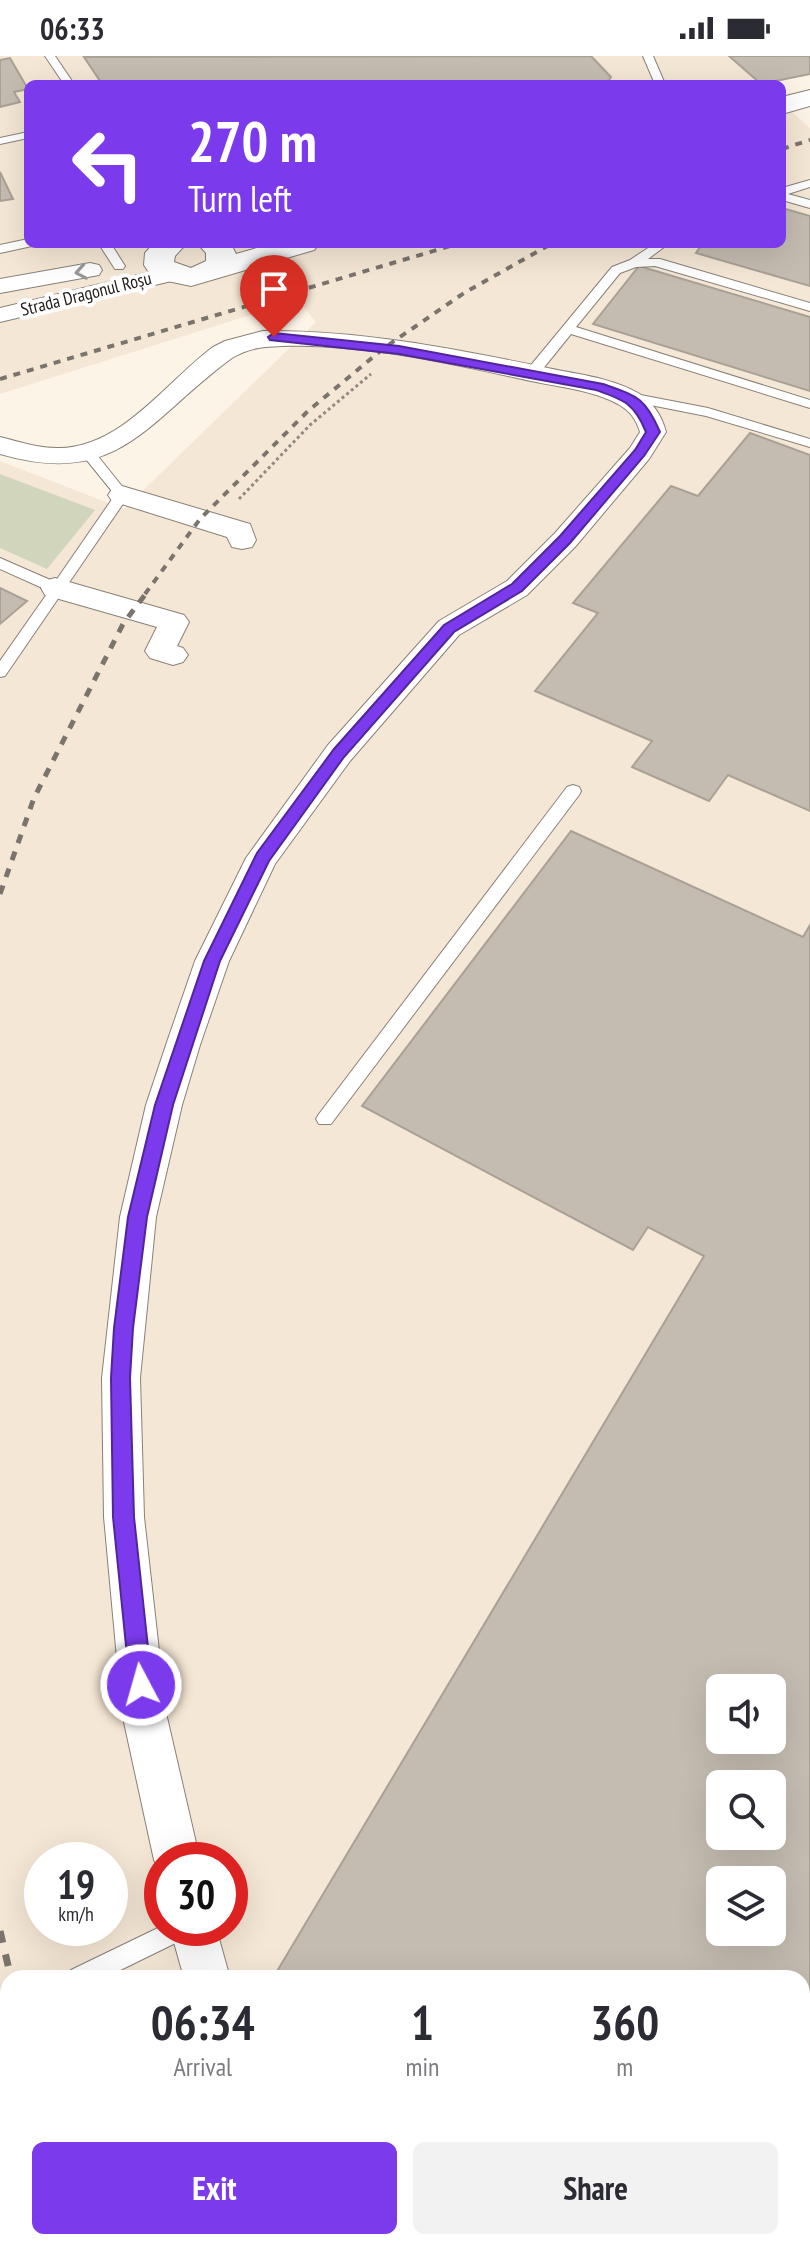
<!DOCTYPE html>
<html lang="en">
<head>
<meta charset="utf-8">
<style>
	:root { --surface:#fff; --page:#f2f2f3; --text:#2b2b33; --muted:#7c7c81; --accent:#7c3aed }
	body { margin:0; font-family:"PT Sans Narrow",sans-serif; background:var(--page); color:var(--text); height:100vh; display:flex; flex-direction:column; font-size:30px; white-space:nowrap }
	* { box-sizing:border-box; margin:0 }
	p { font-size:26px; color:var(--muted) }
	.icon { flex:none; width:44px; height:44px; fill:none; stroke:currentColor; stroke-width:2; stroke-linecap:round; stroke-linejoin:round }
	.map { position:relative; flex:1; overflow:hidden }
	.details { position:absolute; left:0px; top:1914px; width:810px; height:280px; display:flex; flex-direction:column; background:var(--surface); border-radius:24px 24px 0 0; box-shadow:0 8px 32px #0002 }
	.details>* { flex:none }
	.banner { position:absolute; left:24px; top:24px; width:762px; height:168px; border-radius:12px; box-shadow:0 8px 32px #0002; background:#7c3aed; color:#fff; overflow:hidden }
	.controls { position:absolute; left:706px; top:1618px; display:grid; gap:16px }
	.controls a { display:grid; place-items:center; width:80px; height:80px; border-radius:12px; background:var(--surface); box-shadow:0 8px 32px #0002; font-size:40px }
	.speed { position:absolute; left:24px; top:1786px; display:flex; gap:16px; font-size:40px; font-weight:700; text-align:center }
	.speed>* { display:grid; place-content:center; width:104px; height:104px; border-radius:50%; background:var(--surface); box-shadow:0 8px 32px #0002; line-height:1 }
	.speed small { font-size:20px; font-weight:400 }
	.speed .limit { border:12px solid #d22; background:#fff; color:#111 }
	.pin { position:absolute; display:grid; place-items:center; width:68px; height:68px; color:#fff; margin:-82px -34px; border-radius:50% 50% 50% 0; rotate:-45deg; box-shadow:0 0 8px #0007 }
	.pin .icon { rotate:45deg }
	.me { position:absolute; width:88px; margin:-44px; rotate:354deg; stroke-linejoin:round; filter:drop-shadow(0 0 6px #0008) }
	.turn { display:flex; align-items:center; gap:28px; height:168px; padding:0 32px; font-size:36px }
	.turn .icon { width:104px; height:104px; stroke-width:2.5 }
	.turn b { display:block; font-size:56px; line-height:68px }
	.eta { display:flex; justify-content:space-evenly; align-items:center; height:136px; text-align:center }
	.eta b { font-size:48px; font-weight:700; line-height:56px }
	.primary-button { display:flex; gap:16px; margin-top:auto; padding:16px 32px }
	.primary-button a { flex:1; height:92px; border-radius:12px; background:var(--accent); color:#fff; font-size:32px; font-weight:700; line-height:92px; text-align:center }
	.primary-button a+a { background:var(--page); color:var(--text) }
	.status { display:flex; justify-content:space-between; align-items:center; height:56px; padding:0 40px; background:var(--surface); direction:ltr }
	.status svg { height:22px; fill:currentColor }
	.map>svg:first-child { display:block }
</style>
</head>
<body>
<div class="status"><b>06:33</b><svg viewBox="0 0 49 12"><path d="M0 12V9h3v3zM5 12V6h3v6zM10 12V3h3v9zM15 12V0h3v12zM26 1h20v11H26zM47 4h2v5h-2z"/></svg></div>
<div class="map">
<svg width="810" height="2194" viewBox="0 0 810 2194">
	<rect width="100%" height="100%" fill="#fdf4e8"/>
	<path fill="#f5e7d5" fill-rule="evenodd" d="M 0,0 L 729,0 L 761,28 L 28,28 L 28,188 L 782,188 L 782,47 L 810,72 L 810,2194 L 164,2194 L 160,2186 L 802,2186 L 802,1922 L 8,1922 L 8,2016 L 0,2019 L 0,405 L 124,453 L 316,266 L 298,244 L 0,338 ZM 720,1632 L 772,1632 L 772,1684 L 720,1684 ZM 720,1728 L 772,1728 L 772,1780 L 720,1780 ZM 42,1804 L 110,1804 L 110,1872 L 42,1872 ZM 162,1804 L 230,1804 L 230,1872 L 162,1872 ZM 720,1824 L 772,1824 L 772,1876 L 720,1876 Z"/>
	<polygon fill="#d1d5bc" points="0,418 95,454 47,513 0,492"/>
	<g fill="#c4bcb1" stroke="#a9a196" stroke-width="2" fill-rule="evenodd">
		<polygon points="591,0 611,21 607,28 102,28 84,1"/>
		<polygon points="729,0 810,0 810,18 761,28"/>
		<polygon points="10,2 28,33 14,36 20,46 0,51 0,4"/>
		<polygon points="0,116 13,143 0,145"/>
		<polygon points="782,152 810,160 810,230 696,197 702,188 782,188"/>
		<polygon points="639,210 810,261 810,335 593,268"/>
		<polygon points="750,377 810,399 810,755 728,719 709,745 632,711 652,685 535,635 598,557 573,547 671,430 698,440"/>
		<polygon points="0,532 27,545 0,568"/>
		<path d="M 571,775 L 803,881 L 810,869 L 810,2194 L 457,2194 L 446,2186 L 802,2186 L 802,1922 L 273,1922 L 704,1200 L 648,1171 L 633,1194 L 362,1050 ZM 720,1632 L 772,1632 L 772,1684 L 720,1684 ZM 720,1728 L 772,1728 L 772,1780 L 720,1780 ZM 720,1824 L 772,1824 L 772,1876 L 720,1876 Z"/>
	</g>
	<g fill="none" stroke-linecap="round" stroke-linejoin="round">
		<defs>
			<g id="lane">
				<polygon points="45,0 55,0 74,28 64,28"/>
				<polygon points="643,0 653,0 665,28 655,28"/>
				<polygon points="28,76 28,82 0,88 0,82"/>
				<polygon points="810,124 810,131 788,138 810,144 810,152 782,144 782,132"/>
				<polygon points="28,183 28,188 32,190 0,197 0,189"/>
				<polygon points="99,188 111,188 125,210 123,213 115,213"/>
				<polygon points="654,188 668,188 648,203 660,203 810,247 810,255 655,210 636,211 620,217 576,271 810,344 810,352 571,278 537,320 527,320 527,314 612,211 630,204"/>
				<polygon points="625,336 708,352 810,383 810,391 706,360 620,343 618,340"/>
				<polygon points="88,393 93,394 129,439 5,620 0,621 0,605 49,535 0,513 0,502 55,526 115,439 81,397"/>
				<polygon points="573,729 579,731 581,735 579,739 331,1068 319,1068 316,1063 319,1058 567,731"/>
				<polygon points="162,1870 162,1872 194,1872 190,1880 104,1922 67,1922 71,1914"/>
				<polygon points="8,1947 8,1971 0,1972 0,1948"/>
			</g>
			<g id="street">
				<polygon points="90,207 99,209 102,214 99,219 0,237 0,223"/>
				<polygon points="171,211 180,213 183,218 180,223 0,266 0,252"/>
				<path d="M 263,275 C 358,274 451,292 543,311 C 574,318 610,321 638,337 C 653,346 662,360 666,376 L 649,403 L 575,491 L 527,539 L 459,579 L 350,705 L 275,808 L 229,905 L 200,989 L 182,1049 L 156,1161 L 140,1322 L 144,1461 L 166,1657 L 200,1804 L 162,1804 L 162,1820 L 154,1804 L 122,1657 L 104,1461 L 102,1322 L 120,1161 L 146,1049 L 166,989 L 195,905 L 246,802 L 328,689 L 439,565 L 507,525 L 555,477 L 630,392 L 640,376 C 636,363 630,355 618,348 C 592,334 559,331 531,325 C 448,307 350,284 266,291 C 253,292 242,296 232,302 C 147,364 120,433 0,398 L 0,381 C 20,386 40,393 61,392 C 123,390 167,325 213,291 L 225,285 Z"/>
				<polygon points="122,430 250,468 256,484 252,491 242,493 232,491 227,481 112,445 108,439 112,433"/>
				<polygon points="55,522 184,559 189,566 177,590 183,592 188,599 183,606 173,609 150,602 145,595 157,571 45,539 41,532 45,525"/>
				<polygon points="170,1872 216,1872 230,1922 184,1922"/>
				<polygon points="283,2186 334,2186 337,2194 286,2194"/>
			</g>
			<g id="secondary">
				<polygon points="810,34 810,50 782,58 782,41"/>
				<polygon points="153,188 186,188 175,200 174,206 191,212 206,205 206,197 198,188 231,188 236,198 271,188 319,188 314,194 191,230 163,224 148,215 144,209 145,197"/>
			</g>
		</defs>
		<use href="#lane" stroke="#898177" stroke-width="2"/>
		<use href="#street" stroke="#898177" stroke-width="2"/>
		<use href="#secondary" stroke="#898177" stroke-width="2"/>
		<polyline stroke="#908a82" stroke-width="3" stroke-dasharray="3 3" stroke-linecap="butt" points="239,443 310,369 371,318"/>
		<use href="#lane" fill="#fff" fill-rule="evenodd"/>
		<use href="#street" fill="#fff" fill-rule="evenodd"/>
		<use href="#secondary" fill="#fff" fill-rule="evenodd"/>
		<g stroke="#7a746d" stroke-width="4" stroke-dasharray="7 7" stroke-linecap="butt">
			<polyline points="782,93 810,84"/>
			<polyline points="0,323 457,188"/>
			<polyline points="145,538 200,463 308,355 384,292 464,237 551,188"/>
		</g>
		<polyline stroke="#7a746d" stroke-width="5" stroke-dasharray="9 9" stroke-linecap="butt" points="0,838 34,742 123,568 147,536"/>
		<g stroke="#7a746d" stroke-width="7" stroke-dasharray="12 12" stroke-linecap="butt">
			<polyline points="0,1875 11,1922"/>
			<polyline points="93,2186 97,2194"/>
		</g>
	</g>
	<defs><path id="oneway-chevron" d="M-2-3.5L2.5 0L-2 3.5" fill="none" stroke-width="1.6" stroke-linecap="round" stroke-linejoin="round" transform="scale(2)"/></defs>
	<use stroke="#9a9897" href="#oneway-chevron" transform="translate(81 216) rotate(170)"/>
	<path fill="#7c3aed" stroke="#51269a" stroke-width="2" d="M 274,277 L 399,290 L 603,328 C 637,340 645,341 660,376 L 644,400 L 570,487 L 522,535 L 454,576 L 344,701 L 269,805 L 220,905 L 173,1049 L 147,1161 L 133,1272 L 130,1322 L 134,1461 L 152,1629 L 148,1636 L 141,1640 L 133,1636 L 130,1629 L 113,1461 L 111,1322 L 114,1272 L 128,1161 L 155,1049 L 204,905 L 257,797 L 334,693 L 444,569 L 512,528 L 560,480 L 635,394 L 646,376 C 634,347 624,344 596,334 L 399,298 L 270,284 L 268,281 Z"/>
	<g text-anchor="middle" stroke-width="8" stroke-linejoin="round" paint-order="stroke">
		<g font-size="18" fill="#1e1a17" stroke="#fff">
			<text transform="translate(86 238) rotate(-14)" y="6">Strada Dragonul Roșu</text>
		</g>
	</g>
</svg>
<div class="controls">
<a><svg class="icon" aria-label="sound" viewBox="0 0 24 24"><path d="M4 9h4l5-4v14l-5-4H4zM17 9q2 3 0 6"/></svg></a>
<a><svg class="icon" aria-label="search" viewBox="0 0 24 24"><circle cx="10" cy="10" r="6"/><path d="M15 15l6 6"/></svg></a>
<a><svg class="icon" aria-label="layers" viewBox="0 0 24 24"><path d="M12 4l9 5-9 5-9-5zM3 14l9 5 9-5"/></svg></a>
</div>
<div class="speed"><div>19<small>km/h</small></div><div class="limit">30</div></div>
<div class="pin" style="left:274px;top:281px;background:#d93025"><svg class="icon" aria-label="arrive" viewBox="0 0 24 24"><path d="M6 21V4h12l-3 4 3 4H6"/></svg></div>
<svg class="me" style="left:141px;top:1629px" viewBox="-20 -20 40 40"><circle r="17" fill="#7c3aed" stroke="#fff" stroke-width="3"/><path d="M0-11L8 9 0 5-8 9z" fill="#fff"/></svg>
<div class="banner">
<div class="turn"><svg class="icon" aria-label="left" viewBox="0 0 24 24"><path d="M17 20v-9H6M10 6l-5 5 5 5"/></svg><div><b>270 m</b>Turn left</div></div>
</div>
<section class="details">
<div class="eta">
<div><b>06:34</b><p>Arrival</p></div>
<div><b>1</b><p>min</p></div>
<div><b>360</b><p>m</p></div>
</div>
<div class="primary-button"><a>Exit</a><a>Share</a></div>
</section>
</div>
</body>
</html>
